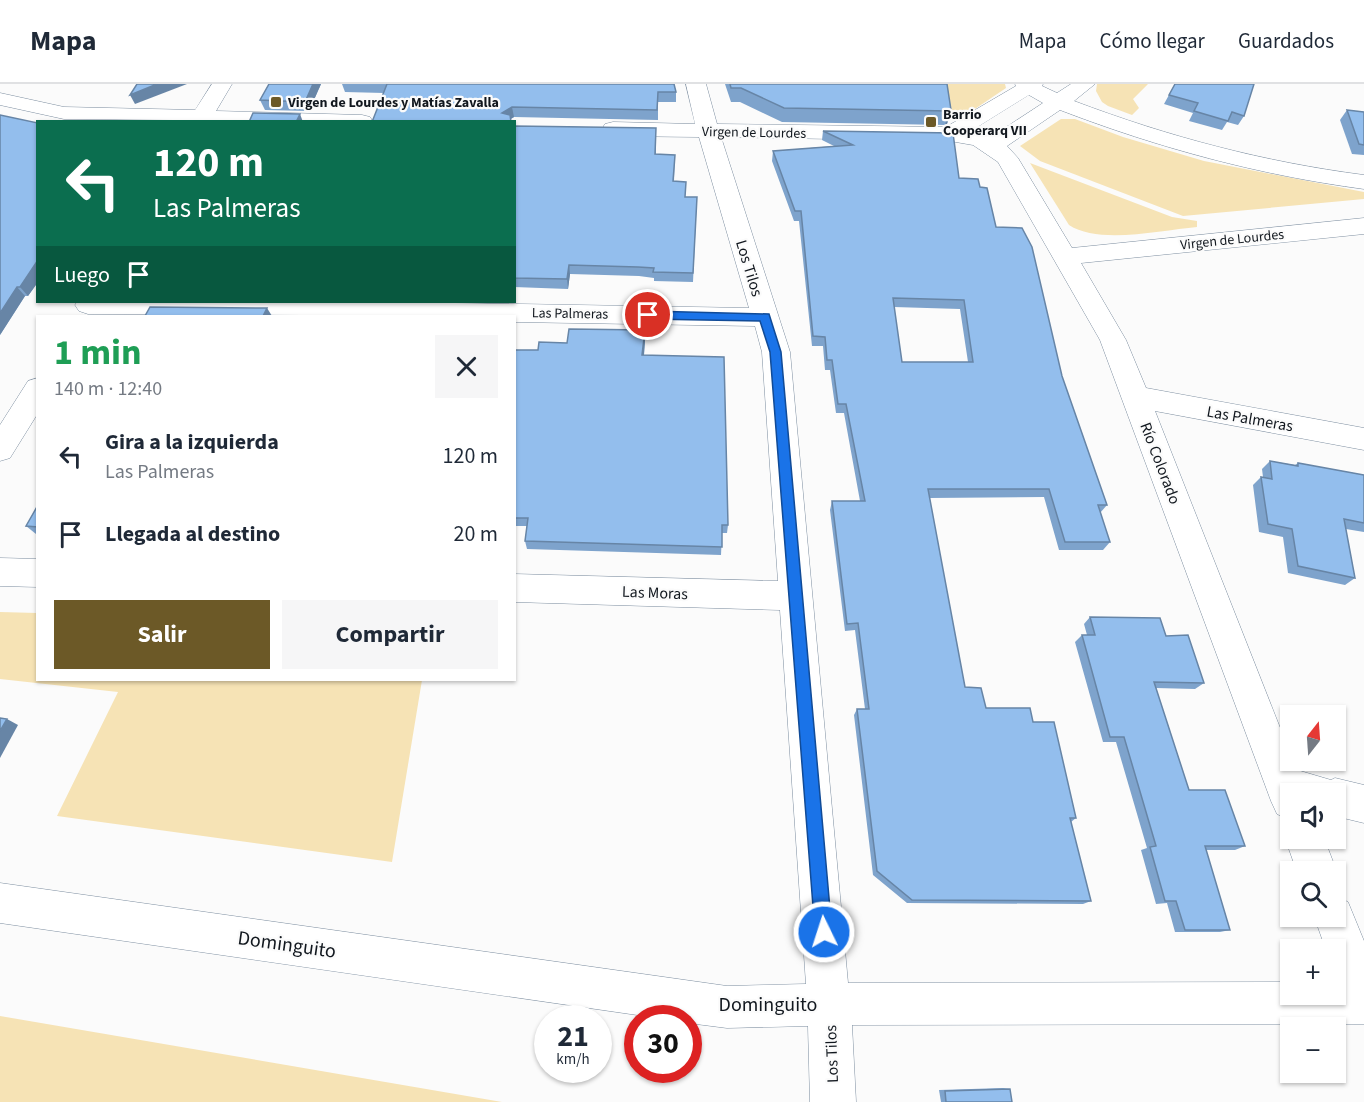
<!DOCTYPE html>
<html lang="es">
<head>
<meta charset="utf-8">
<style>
	:root { --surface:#fff; --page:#f6f6f7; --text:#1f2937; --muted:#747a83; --line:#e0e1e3; --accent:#6c5927 }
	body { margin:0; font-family:"Source Sans 3",sans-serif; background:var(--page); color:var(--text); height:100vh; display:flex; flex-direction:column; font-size:22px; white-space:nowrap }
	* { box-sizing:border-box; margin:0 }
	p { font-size:20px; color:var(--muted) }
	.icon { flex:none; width:33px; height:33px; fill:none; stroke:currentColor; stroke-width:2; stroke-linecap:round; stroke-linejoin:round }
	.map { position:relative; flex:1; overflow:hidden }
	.panel { position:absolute; left:36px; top:231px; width:480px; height:366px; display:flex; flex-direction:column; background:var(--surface); border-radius:0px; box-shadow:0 2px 4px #0004 }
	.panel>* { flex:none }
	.guide { position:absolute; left:36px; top:36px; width:480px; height:183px; border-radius:0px; box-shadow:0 2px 4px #0004; background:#0b6e4f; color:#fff; overflow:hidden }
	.needle { width:39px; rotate:17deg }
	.fabs { position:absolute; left:1280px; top:621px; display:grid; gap:12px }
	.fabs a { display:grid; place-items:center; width:66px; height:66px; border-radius:0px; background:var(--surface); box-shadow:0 2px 4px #0004; font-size:30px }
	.speed { position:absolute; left:534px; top:921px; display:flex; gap:12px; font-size:30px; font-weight:700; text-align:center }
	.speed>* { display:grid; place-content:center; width:78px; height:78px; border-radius:50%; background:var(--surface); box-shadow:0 2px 4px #0004; line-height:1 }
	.speed small { font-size:15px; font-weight:400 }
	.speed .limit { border:9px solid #d22; background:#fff; color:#111 }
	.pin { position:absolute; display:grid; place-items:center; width:51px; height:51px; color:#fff; margin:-26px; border:3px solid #fff; border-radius:50%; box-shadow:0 2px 6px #0007 }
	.me { position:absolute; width:66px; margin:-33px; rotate:356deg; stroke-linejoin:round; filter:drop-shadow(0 0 4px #0008) }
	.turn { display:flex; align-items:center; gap:21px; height:126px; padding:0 18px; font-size:27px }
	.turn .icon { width:78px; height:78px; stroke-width:2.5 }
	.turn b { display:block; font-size:42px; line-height:51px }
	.then { display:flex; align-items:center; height:57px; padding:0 18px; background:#0003; gap:12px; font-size:22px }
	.round { display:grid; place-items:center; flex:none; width:63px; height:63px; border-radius:0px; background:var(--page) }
	.head { display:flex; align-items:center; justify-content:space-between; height:102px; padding:0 18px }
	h1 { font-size:36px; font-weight:700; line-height:45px; color:#1e9e55 }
	.cta { display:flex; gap:12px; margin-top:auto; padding:12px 18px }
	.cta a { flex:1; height:69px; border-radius:0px; background:var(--accent); color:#fff; font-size:24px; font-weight:700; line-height:69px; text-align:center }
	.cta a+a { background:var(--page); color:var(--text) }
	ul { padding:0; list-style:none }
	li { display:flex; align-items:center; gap:18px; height:78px; padding:0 18px }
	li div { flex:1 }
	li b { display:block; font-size:22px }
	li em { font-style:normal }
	header { display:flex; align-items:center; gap:36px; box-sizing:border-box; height:84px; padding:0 30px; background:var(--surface); border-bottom:2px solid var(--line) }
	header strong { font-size:28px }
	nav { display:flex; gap:33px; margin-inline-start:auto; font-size:21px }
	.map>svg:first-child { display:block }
</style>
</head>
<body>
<header>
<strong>Mapa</strong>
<nav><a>Mapa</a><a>Cómo llegar</a><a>Guardados</a></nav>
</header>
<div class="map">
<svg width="1364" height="1018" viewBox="0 0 1364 1018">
	<rect width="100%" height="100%" fill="#fbfbfb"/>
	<g fill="#f6e3b5">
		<polygon points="936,0 1005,0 1006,4 960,35 953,32"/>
		<polygon points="1097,0 1148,0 1133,15 1139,24 1132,31 1108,22 1102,18 1096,7"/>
		<polygon points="1061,35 1075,35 1123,53 1204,77 1364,108 1364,115 1183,132 1040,77 1020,62"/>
		<path d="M 1030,79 L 1172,133 L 1197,137 L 1197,143 C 1162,146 1099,161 1069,141 Z"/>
		<polygon points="0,528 37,529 38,596 422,596 392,778 57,732 118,608 0,595"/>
		<polygon points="0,932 502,1018 0,1018"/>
	</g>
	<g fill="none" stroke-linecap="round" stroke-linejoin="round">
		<defs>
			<g id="minor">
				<polygon points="212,0 232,0 216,27 362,31 370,33 373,38 64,35 0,21 0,9 64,23 195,26"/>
				<path d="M 686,0 L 706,0 L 717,40 L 946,43 L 1016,2 L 1015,0 L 1043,0 L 1042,2 L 1057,9 L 1071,0 L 1095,0 L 1074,17 C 1169,53 1264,78 1364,91 L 1364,105 C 1259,91 1159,64 1060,26 L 1007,62 L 1018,74 L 1072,164 L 1364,134 L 1364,150 L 1081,179 L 1126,256 L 1146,304 L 1364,344 L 1364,366 L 1155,327 L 1290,669 L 1290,676 L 1293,676 L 1297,686 L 1331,696 L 1335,694 L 1364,701 L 1364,739 L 1335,732 L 1335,710 L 1290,710 L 1290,736 L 1277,730 L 1271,717 L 1100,256 L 998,78 L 973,61 L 950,57 L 721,53 L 790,268 L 848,899 L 1290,898 L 1290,910 L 1335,910 L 1335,898 L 1337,898 L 1335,891 L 1335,866 L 1326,866 L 1314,832 L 1335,832 L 1335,812 L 1348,818 L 1364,857 L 1364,940 L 852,941 L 856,1018 L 810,1018 L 808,942 L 727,944 L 688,939 L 688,934 L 658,934 L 0,839 L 0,799 L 727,902 L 806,900 L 780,526 L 514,518 L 514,490 L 778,497 L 762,268 L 755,242 L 514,238 L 514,232 L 88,230 L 79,227 L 75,221 L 77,218 L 400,218 L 749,224 L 699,53 L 613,52 L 605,50 L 602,45 L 605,40 L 613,38 L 695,40 ZM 1029,11 L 1043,19 L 991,53 L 971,47 Z"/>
				<polygon points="38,294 38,329 10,374 0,377 0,341 28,297"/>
				<polygon points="0,474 38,475 38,503 0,502"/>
				<polygon points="1290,741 1290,754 1324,754 1337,788 1335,792 1335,788 1297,788 1285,754"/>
			</g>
		</defs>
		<use href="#minor" stroke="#7d8ea0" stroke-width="1"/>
		<use href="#minor" fill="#fff" fill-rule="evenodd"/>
	</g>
	<g fill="#7ea3cc" fill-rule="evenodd">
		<polygon points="269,0 321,0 309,27 265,26 260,16"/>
		<polygon points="342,0 674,0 676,8 676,18 658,18 658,36 514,33 511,35 384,9 345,8"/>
		<polygon points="725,0 947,0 951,26 947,40 945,41 782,38 740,18 731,18"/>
		<polygon points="1175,0 1244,32 1238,41 1227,38 1222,46 1189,37 1193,29 1164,20"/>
		<polygon points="1347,26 1364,28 1364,71 1352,70 1340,36"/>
		<polygon points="38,39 38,198 28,212 25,212 0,251"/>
		<polygon points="514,42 656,44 656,70 675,71 674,97 685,113 697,113 693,198 654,197 654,194 639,192 570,190 568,205 514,203"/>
		<path d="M 823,47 L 959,94 L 980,103 L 996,143 L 1062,292 L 1107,421 L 1100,429 L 1110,458 L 1103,466 L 1059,466 L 1044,413 L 929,414 L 965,603 L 986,624 L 1033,638 L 1076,734 L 1071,738 L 1091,817 L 1083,820 L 907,819 L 873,791 L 854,631 L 857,625 L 865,625 L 855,546 L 845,547 L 830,426 L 832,417 L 860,417 L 844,329 L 836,329 L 830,286 L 825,286 L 823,262 L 812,262 L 799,137 L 794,137 L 772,77 L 773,67 L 834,62 L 822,56 ZM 894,223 L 960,225 L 968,278 L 902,278 Z"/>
		<polygon points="645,246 645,256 644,272 728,441 727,449 722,449 721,471 527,465 525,457 527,442 514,442 514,266 538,266 567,259"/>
		<polygon points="1270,377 1295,381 1298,379 1364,391 1364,448 1346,445 1355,494 1345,501 1288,489 1283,453 1259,448 1253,401 1261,393 1263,393 1262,385"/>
		<polygon points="38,421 38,451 36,450 26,442"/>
		<polygon points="1090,533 1166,552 1204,599 1195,605 1156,604 1189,706 1245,762 1235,766 1206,766 1230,846 1220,848 1175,848 1167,819 1156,820 1141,766 1147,764 1116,658 1103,658 1075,558 1082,551 1087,551 1084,540"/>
		<polygon points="1003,1004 1010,1005 1012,1018 941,1018 939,1006"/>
	</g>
	<g fill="#6785a6">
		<polygon points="157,0 187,0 135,20 130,11"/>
		<polygon points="313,0 321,0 309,27 305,18"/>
		<polygon points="512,23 514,33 505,38 502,29"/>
		<polygon points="951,26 947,40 945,41 949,27"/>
		<polygon points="300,30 303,38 296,38"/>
		<polygon points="38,176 38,198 28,212 20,203"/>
		<polygon points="569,181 570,190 568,205 567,195"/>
		<polygon points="17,203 25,212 0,251 0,229"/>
		<polygon points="267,224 272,232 263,232"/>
		<polygon points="645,246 645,256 643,281 642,271"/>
		<polygon points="7,635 18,641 0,674 0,647"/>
	</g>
	<g fill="#93beed" stroke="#6785a6" stroke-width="1.5" fill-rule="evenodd">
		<polygon points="137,0 157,0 130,11"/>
		<polygon points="269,0 313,0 305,18 260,16"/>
		<polygon points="387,0 674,0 676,8 658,8 657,26 512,23 502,29 510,31 511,38 372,38"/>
		<polygon points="730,0 947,0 951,26 949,27 784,24 741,4 731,4"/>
		<polygon points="1175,0 1254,0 1244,32 1232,28 1228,37 1194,27 1198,19 1169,11"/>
		<polygon points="1347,26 1364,28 1364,61 1359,60"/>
		<polygon points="253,29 300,30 296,38 249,38"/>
		<polygon points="0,31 38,39 38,176 20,203 17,203 0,229"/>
		<polygon points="514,42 656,44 655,70 675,71 673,97 686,98 685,113 697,113 693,189 653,188 654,184 638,183 569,181 567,195 514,194"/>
		<path d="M 823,47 L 953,49 L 959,94 L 978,95 L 980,103 L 987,104 L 996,143 L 1022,144 L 1032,163 L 1062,292 L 1107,421 L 1098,421 L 1110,458 L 1065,458 L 1049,405 L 928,405 L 965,603 L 981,604 L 986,624 L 1030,624 L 1033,638 L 1054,638 L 1076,734 L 1070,734 L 1091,817 L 912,816 L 877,787 L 857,625 L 869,625 L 858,539 L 847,540 L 832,417 L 865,417 L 846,320 L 838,320 L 832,276 L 827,276 L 825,253 L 813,252 L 801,127 L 795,127 L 773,67 L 853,61 ZM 893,214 L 964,216 L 973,278 L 902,278 Z"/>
		<polygon points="150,223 267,224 263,232 145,232"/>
		<polygon points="569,245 645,246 642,271 724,273 728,441 722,441 722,463 525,457 528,434 514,434 514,266 538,266 539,258 567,259"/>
		<polygon points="1270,377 1298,382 1298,379 1364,391 1364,439 1344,435 1355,494 1298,482 1292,445 1268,440 1261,393 1272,395"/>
		<polygon points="38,421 38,443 26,442"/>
		<polygon points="1090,533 1160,534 1166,552 1188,551 1204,599 1154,598 1189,706 1225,706 1245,762 1205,762 1230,846 1185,846 1176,817 1165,817 1150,763 1156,762 1124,653 1110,653 1082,551 1095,551"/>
		<polygon points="0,634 7,635 0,647"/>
		<polygon points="1010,1005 1012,1018 946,1018 945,1007"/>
	</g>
	<polygon fill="#1a73e8" stroke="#114b97" stroke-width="1.5" points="648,227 769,230 781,268 832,848 830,854 824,857 818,854 815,848 770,268 760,237 648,235 643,231"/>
	<g fill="#6c5927" stroke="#fbfbfb" stroke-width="2">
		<rect x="270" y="12" width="12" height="12" rx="3"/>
		<rect x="925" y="32" width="12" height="12" rx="3"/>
	</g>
	<g text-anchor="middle" stroke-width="4.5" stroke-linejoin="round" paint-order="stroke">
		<g font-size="14" font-weight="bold" fill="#11171e" stroke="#fbfbfb" text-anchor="start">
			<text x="288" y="23">Virgen de Lourdes y Matías Zavalla</text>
			<text x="943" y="35">Barrio<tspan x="943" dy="16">Cooperarq VII</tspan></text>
		</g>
		<g font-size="14" fill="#11171e" stroke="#fbfbfb">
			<text transform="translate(754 48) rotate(1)" y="5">Virgen de Lourdes</text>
			<text transform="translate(1232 155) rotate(-6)" y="5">Virgen de Lourdes</text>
			<text transform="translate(570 229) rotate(1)" y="5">Las Palmeras</text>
		</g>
		<g font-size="16" fill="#11171e" stroke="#fbfbfb">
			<text transform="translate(750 184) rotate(73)" y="6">Los Tilos</text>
			<text transform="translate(1250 334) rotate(10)" y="6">Las Palmeras</text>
			<text transform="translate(1161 379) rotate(69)" y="6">Río Colorado</text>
			<text transform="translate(655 508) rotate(2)" y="6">Las Moras</text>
			<text transform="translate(831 970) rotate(-92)" y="6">Los Tilos</text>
		</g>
		<g font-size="20" fill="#11171e" stroke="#fbfbfb">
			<text transform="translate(287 860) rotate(8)" y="7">Dominguito</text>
			<text x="768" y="927">Dominguito</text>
		</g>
	</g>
</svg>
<div class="fabs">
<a><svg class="needle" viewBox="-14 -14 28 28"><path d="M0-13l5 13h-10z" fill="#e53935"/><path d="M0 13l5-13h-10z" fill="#747a83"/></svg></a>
<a><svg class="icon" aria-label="sound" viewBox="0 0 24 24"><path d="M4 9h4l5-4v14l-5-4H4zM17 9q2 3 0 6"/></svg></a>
<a><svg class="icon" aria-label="search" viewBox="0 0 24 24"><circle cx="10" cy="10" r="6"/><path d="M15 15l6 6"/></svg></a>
<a>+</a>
<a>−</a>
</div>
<div class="speed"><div>21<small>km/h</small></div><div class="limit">30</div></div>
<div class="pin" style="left:648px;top:231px;background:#d93025"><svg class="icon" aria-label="arrive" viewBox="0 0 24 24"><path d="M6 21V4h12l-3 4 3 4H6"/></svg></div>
<svg class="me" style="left:824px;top:848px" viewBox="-20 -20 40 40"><circle r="17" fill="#1a73e8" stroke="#fff" stroke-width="3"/><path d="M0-11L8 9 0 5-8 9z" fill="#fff"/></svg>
<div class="guide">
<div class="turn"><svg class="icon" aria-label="left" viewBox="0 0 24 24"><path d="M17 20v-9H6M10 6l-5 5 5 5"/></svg><div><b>120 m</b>Las Palmeras</div></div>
<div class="then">Luego<svg class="icon" aria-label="arrive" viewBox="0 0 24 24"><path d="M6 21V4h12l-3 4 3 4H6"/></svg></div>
</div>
<section class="panel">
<div class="head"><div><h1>1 min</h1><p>140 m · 12:40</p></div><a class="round"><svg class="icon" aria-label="close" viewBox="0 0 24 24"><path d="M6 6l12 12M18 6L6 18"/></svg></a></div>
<ul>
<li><svg class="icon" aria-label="left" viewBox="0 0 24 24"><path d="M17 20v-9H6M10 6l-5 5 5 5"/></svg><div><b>Gira a la izquierda</b><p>Las Palmeras</p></div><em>120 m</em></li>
<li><svg class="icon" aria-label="arrive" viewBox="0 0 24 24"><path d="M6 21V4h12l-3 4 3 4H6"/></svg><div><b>Llegada al destino</b></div><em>20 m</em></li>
</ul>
<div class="cta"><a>Salir</a><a>Compartir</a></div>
</section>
</div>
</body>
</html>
